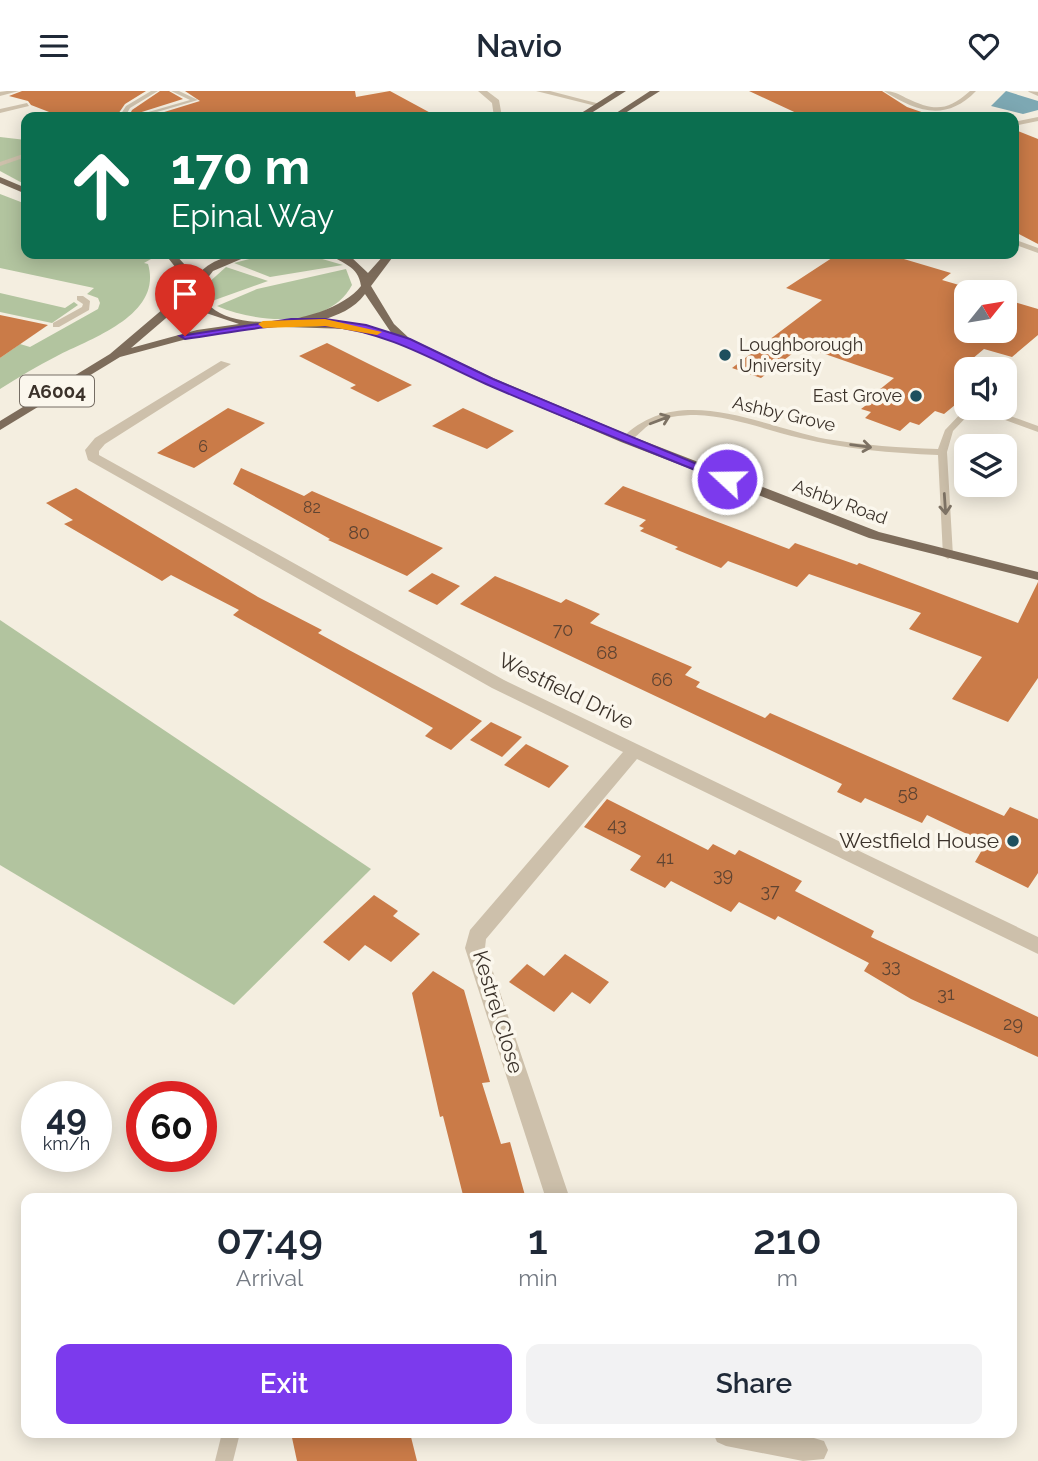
<!DOCTYPE html>
<html lang="en">
<head>
<meta charset="utf-8">
<style>
	:root { --surface:#fff; --page:#f2f2f3; --text:#1f2937; --muted:#747a83; --accent:#7c3aed }
	body { margin:0; font-family:Raleway,sans-serif; background:var(--page); color:var(--text); height:100vh; display:flex; flex-direction:column; font-size:26px; white-space:nowrap }
	* { box-sizing:border-box; margin:0 }
	p { font-size:23px; color:var(--muted) }
	.icon { flex:none; width:38px; height:38px; fill:none; stroke:currentColor; stroke-width:2; stroke-linecap:round; stroke-linejoin:round }
	.map { position:relative; flex:1; overflow:hidden }
	.drawer { position:absolute; left:21px; top:1102px; width:996px; height:245px; display:flex; flex-direction:column; background:var(--surface); border-radius:14px; box-shadow:0 4px 18px #0003 }
	.drawer>* { flex:none }
	.banner { position:absolute; left:21px; top:21px; width:998px; height:147px; border-radius:14px; box-shadow:0 4px 18px #0003; background:#0b6e4f; color:#fff; overflow:hidden }
	.needle { width:46px; rotate:60deg }
	.tools { position:absolute; left:954px; top:189px; display:grid; gap:14px }
	.tools a { display:grid; place-items:center; width:63px; height:63px; border-radius:14px; background:var(--surface); box-shadow:0 4px 18px #0003; font-size:35px }
	.speed { position:absolute; left:21px; top:990px; display:flex; gap:14px; font-size:35px; font-weight:700; text-align:center }
	.speed>* { display:grid; place-content:center; width:91px; height:91px; border-radius:50%; background:var(--surface); box-shadow:0 4px 18px #0003; line-height:1 }
	.speed small { font-size:18px; font-weight:400 }
	.speed .limit { border:10px solid #d22; background:#fff; color:#111 }
	.pin { position:absolute; display:grid; place-items:center; width:60px; height:60px; color:#fff; margin:-72px -30px; border-radius:50% 50% 50% 0; rotate:-45deg; box-shadow:0 0 7px #0007 }
	.pin .icon { rotate:45deg }
	.me { position:absolute; width:77px; margin:-38px; rotate:291deg; stroke-linejoin:round; filter:drop-shadow(0 0 5px #0008) }
	.turn { display:flex; align-items:center; gap:24px; height:147px; padding:0 35px; font-size:32px }
	.turn .icon { width:91px; height:91px; stroke-width:2.5 }
	.turn b { display:block; font-size:49px; line-height:60px }
	.eta { display:flex; justify-content:space-evenly; align-items:center; height:119px; text-align:center }
	.eta b { font-size:42px; font-weight:600; line-height:49px }
	.primary-button { display:flex; gap:14px; margin-top:auto; padding:14px 35px }
	.primary-button a { flex:1; height:80px; border-radius:14px; background:var(--accent); color:#fff; font-size:28px; font-weight:600; line-height:80px; text-align:center }
	.primary-button a+a { background:var(--page); color:var(--text) }
	header { display:flex; justify-content:space-between; align-items:center; height:91px; padding:0 35px; background:var(--surface); font-size:32px; font-weight:600 }
	.map>svg:first-child { display:block }
</style>
</head>
<body>
<header><svg class="icon" aria-label="menu" viewBox="0 0 24 24"><path d="M4 6h16M4 12h16M4 18h16"/></svg>Navio<svg class="icon" aria-label="heart" viewBox="0 0 24 24"><path d="M12 20l-8-8c-3-5 5-10 8-4 3-6 11-1 8 4z"/></svg></header>
<div class="map">
<svg width="1038" height="1370" viewBox="0 0 1038 1370">
	<rect width="100%" height="100%" fill="#f4eee0"/>
	<g fill="#b2c49f">
		<polygon points="0,46 26,49 26,94 0,80"/>
		<path d="M 0,103 L 26,113 L 26,163 L 158,164 L 144,172 L 148,173 C 163,224 92,247 57,265 C 37,275 19,286 0,298 L 0,267 L 20,253 L 30,256 L 98,218 L 100,212 L 98,207 L 87,203 L 94,197 L 0,177 Z"/>
		<polygon points="269,163 305,163 343,174 270,186 234,172"/>
		<polygon points="226,176 268,190 212,210 206,203 207,193"/>
		<path d="M 346,178 L 352,194 C 328,239 256,232 217,215 L 257,198 Z"/>
		<polygon points="0,202 65,217 74,211 78,214 52,232 0,221"/>
		<polygon points="0,529 371,778 234,914 0,774"/>
	</g>
	<polygon fill="#7da8b3" points="1006,0 1038,10 1038,19 1023,23 991,15"/>
	<g fill="#ca7b48">
		<polygon points="22,0 146,0 125,13 116,26 62,26 31,14 28,10 9,5"/>
		<polygon points="160,0 169,0 183,8 129,25 132,19"/>
		<polygon points="185,0 355,0 356,6 390,0 438,26 148,26 200,10"/>
		<polygon points="749,0 882,0 907,16 936,26 805,26"/>
		<polygon points="1013,38 1038,48 1038,153 1013,140"/>
		<polygon points="838,163 887,163 951,182 942,189 983,201 966,201 966,240 1004,240 1004,208 1038,218 1038,244 1012,266 984,258 966,273 966,305 944,323 935,320 919,334 910,331 900,340 865,327 871,321 861,318 873,309 869,307 894,287 802,255 761,287 732,277 822,209 786,197"/>
		<polygon points="0,224 48,234 0,267"/>
		<polygon points="327,252 369,273 412,294 378,311 350,297 356,294 299,265"/>
		<polygon points="228,317 265,332 194,377 157,362"/>
		<polygon points="463,317 514,340 487,358 432,335"/>
		<polygon points="241,377 304,405 312,400 443,457 407,485 328,449 330,448 233,393"/>
		<polygon points="623,395 789,458 795,452 857,474 859,472 1018,532 1038,491 1038,587 1008,631 952,608 982,566 909,538 921,522 809,483 797,496 728,470 721,477 675,458 678,456 640,440 644,437 639,435 646,429 604,413"/>
		<polygon points="76,397 258,506 322,539 318,542 349,559 482,630 451,659 425,645 433,637 233,524 239,519 171,484 162,490 64,433 73,429 46,412"/>
		<polygon points="432,482 460,495 437,514 408,500"/>
		<polygon points="495,485 561,512 566,508 600,523 590,532 692,576 685,584 700,591 696,596 765,627 770,622 1004,725 1010,716 1038,728 1038,782 1028,797 975,771 986,752 927,724 922,732 865,707 861,712 837,701 842,693 460,513"/>
		<polygon points="491,631 522,646 502,666 470,649"/>
		<polygon points="526,653 569,675 549,697 504,674"/>
		<polygon points="607,708 708,759 713,753 735,764 739,759 802,790 795,800 874,840 871,846 1038,926 1038,966 911,908 864,880 869,872 778,825 775,829 739,811 731,821 671,790 665,797 630,779 641,765 584,736"/>
		<polygon points="374,804 398,820 393,825 420,843 391,871 365,854 349,870 323,851"/>
		<polygon points="565,863 609,891 590,913 572,901 554,921 509,891 527,873 544,885"/>
		<polygon points="433,880 464,899 490,991 482,992 501,1053 510,1051 526,1108 464,1108 443,1025 440,1026 412,902"/>
		<polygon points="291,1342 410,1342 417,1370 297,1370"/>
	</g>
	<g fill="none" stroke-linecap="round" stroke-linejoin="round">
		<g fill="#cdc0ab" fill-rule="evenodd">
			<polygon points="7,0 19,0 0,5 0,1"/>
			<polygon points="151,0 158,0 130,17 125,26 119,26 126,15"/>
			<polygon points="171,0 179,0 198,9 140,26 131,26 190,9"/>
			<path d="M 884,0 C 893,0 899,3 906,7 C 934,20 946,21 970,0 L 976,0 C 946,31 917,21 884,0 Z"/>
			<polygon points="1028,0 1038,1 1038,5 1029,1"/>
			<polygon points="27,12 29,15 0,22 0,18"/>
			<polygon points="1038,26 1038,30 1013,35 1013,31"/>
			<polygon points="26,62 26,66 0,75 0,71"/>
			<polygon points="1013,148 1038,157 1038,162 1013,153"/>
			<polygon points="77,205 83,205 90,210 89,219 59,236 53,236 53,232 82,216 83,213 77,209"/>
			<polygon points="1004,280 1008,281 1008,285 1004,286"/>
			<path d="M 966,317 L 975,317 L 953,340 L 947,361 L 953,465 L 948,468 L 943,465 L 938,364 C 891,362 845,358 800,347 C 766,339 731,325 696,324 C 681,324 662,326 649,334 C 640,340 634,351 623,350 L 621,348 C 678,290 760,335 826,348 C 863,354 901,357 938,358 L 945,339 Z"/>
			<polygon points="977,317 988,317 1038,335 1038,341 978,319"/>
			<polygon points="222,1342 240,1342 233,1370 215,1370"/>
		</g>
		<g fill="#cdc0ab" fill-rule="evenodd">
			<polygon points="478,0 487,0 499,9 502,26 494,26 492,12"/>
			<polygon points="536,0 550,0 604,14 600,16"/>
			<polygon points="221,270 231,273 105,353 99,360 99,364 504,589 1038,846 1038,863 637,668 486,848 485,857 570,1108 546,1108 465,857 470,839 623,661 492,597 88,369 85,359 95,347"/>
			<polygon points="713,1342 797,1342 824,1350 828,1359 824,1368 803,1370 726,1355 717,1351"/>
		</g>
		<g fill="#7d6c5b" fill-rule="evenodd">
			<polygon points="616,0 626,0 585,26 575,26"/>
			<polygon points="650,0 660,0 619,26 610,26"/>
			<polygon points="0,86 26,97 26,103 0,92"/>
			<path d="M 165,163 L 175,163 L 196,186 C 210,168 231,163 253,163 L 213,180 L 200,197 C 203,203 206,211 211,216 C 244,245 335,228 361,195 C 358,174 342,173 329,163 L 350,165 L 368,182 L 385,163 L 395,163 L 371,195 L 394,233 L 409,247 L 493,287 L 631,345 L 879,441 L 1038,481 L 1038,489 L 869,447 L 621,351 L 485,293 L 402,252 L 348,238 L 250,235 L 245,239 L 198,245 L 120,266 L 0,339 L 0,330 L 110,263 L 190,195 ZM 365,203 L 392,243 L 348,232 L 320,230 C 338,224 354,218 365,203 ZM 193,204 L 206,222 L 239,233 L 197,239 L 131,257 Z"/>
		</g>
	</g>
	<defs><path id="oneway-shaft" d="M-6 0H5M1.5-3L5.5 0L1.5 3" fill="none" stroke-width="1.6" stroke-linecap="round" stroke-linejoin="round" transform="scale(1.75)"/></defs>
	<g stroke="#7d7264">
		<use href="#oneway-shaft" transform="translate(660 329) rotate(-21)"/>
		<use href="#oneway-shaft" transform="translate(861 355) rotate(7)"/>
		<use href="#oneway-shaft" transform="translate(945 413) rotate(86)"/>
	</g>
	<path fill="#7c3aed" stroke="#51269a" stroke-width="2" d="M 291,228 L 325,228 L 366,234 L 410,248 L 493,288 L 733,388 L 722,390 C 644,358 564,327 486,293 C 433,269 387,241 328,235 C 281,230 231,242 185,248 L 180,245 Z"/>
	<polygon fill="#f59e0b" points="325,228 382,241 377,244 325,235 263,237 258,233 263,230"/>
	<g fill="#1e505e" stroke="#fbf7ed" stroke-width="2.5">
		<circle cx="725" cy="264" r="7"/>
		<circle cx="916" cy="305" r="7"/>
		<circle cx="1013" cy="750" r="7"/>
	</g>
	<g text-anchor="middle" stroke-width="7" stroke-linejoin="round" paint-order="stroke">
		<g font-size="16" fill="#5f4432">
			<text x="203" y="361">6</text>
			<text x="312" y="422">82</text>
		</g>
		<g font-size="18" fill="#3b322a" stroke="#fbf7ed" text-anchor="start">
			<text x="739" y="260">Loughborough<tspan x="739" dy="21">University</tspan></text>
			<text x="902" y="311" text-anchor="end">East Grove</text>
		</g>
		<g font-size="18" fill="#3b322a" stroke="#fbf7ed">
			<text transform="translate(784 323) rotate(13)" y="6">Ashby Grove</text>
			<text transform="translate(840 411) rotate(20)" y="6">Ashby Road</text>
		</g>
		<g font-size="18" fill="#5f4432">
			<text x="359" y="448">80</text>
			<text x="563" y="545">70</text>
			<text x="607" y="568">68</text>
			<text x="662" y="595">66</text>
			<text x="908" y="709">58</text>
			<text x="617" y="740">43</text>
			<text x="665" y="773">41</text>
			<text x="723" y="790">39</text>
			<text x="770" y="806">37</text>
			<text x="891" y="881">33</text>
			<text x="946" y="909">31</text>
			<text x="1013" y="939">29</text>
		</g>
		<rect fill="#fbf7ed" stroke="#756d64" stroke-width="2" x="20" y="284.5" width="74" height="31" rx="5"/>
		<g font-size="19" font-weight="bold" fill="#3b322a">
			<text x="57" y="307">A6004</text>
		</g>
		<g font-size="21" fill="#3b322a" stroke="#fbf7ed">
			<text transform="translate(566 600) rotate(26)" y="7">Westfield Drive</text>
			<text transform="translate(498 921) rotate(73)" y="7">Kestrel Close</text>
		</g>
		<g font-size="21" fill="#3b322a" stroke="#fbf7ed" text-anchor="end">
			<text x="999" y="757">Westfield House</text>
		</g>
	</g>
</svg>
<div class="tools">
<a><svg class="needle" viewBox="-14 -14 28 28"><path d="M0-13l5 13h-10z" fill="#e53935"/><path d="M0 13l5-13h-10z" fill="#747a83"/></svg></a>
<a><svg class="icon" aria-label="sound" viewBox="0 0 24 24"><path d="M4 9h4l5-4v14l-5-4H4zM17 9q2 3 0 6"/></svg></a>
<a><svg class="icon" aria-label="layers" viewBox="0 0 24 24"><path d="M12 4l9 5-9 5-9-5zM3 14l9 5 9-5"/></svg></a>
</div>
<div class="speed"><div>49<small>km/h</small></div><div class="limit">60</div></div>
<div class="pin" style="left:185px;top:245px;background:#d93025"><svg class="icon" aria-label="arrive" viewBox="0 0 24 24"><path d="M6 21V4h12l-3 4 3 4H6"/></svg></div>
<svg class="me" style="left:727px;top:388px" viewBox="-20 -20 40 40"><circle r="17" fill="#7c3aed" stroke="#fff" stroke-width="3"/><path d="M0-11L8 9 0 5-8 9z" fill="#fff"/></svg>
<div class="banner">
<div class="turn"><svg class="icon" aria-label="ahead" viewBox="0 0 24 24"><path d="M12 20V5M6 11l6-6 6 6"/></svg><div><b>170 m</b>Epinal Way</div></div>
</div>
<section class="drawer">
<div class="eta">
<div><b>07:49</b><p>Arrival</p></div>
<div><b>1</b><p>min</p></div>
<div><b>210</b><p>m</p></div>
</div>
<div class="primary-button"><a>Exit</a><a>Share</a></div>
</section>
</div>
</body>
</html>
